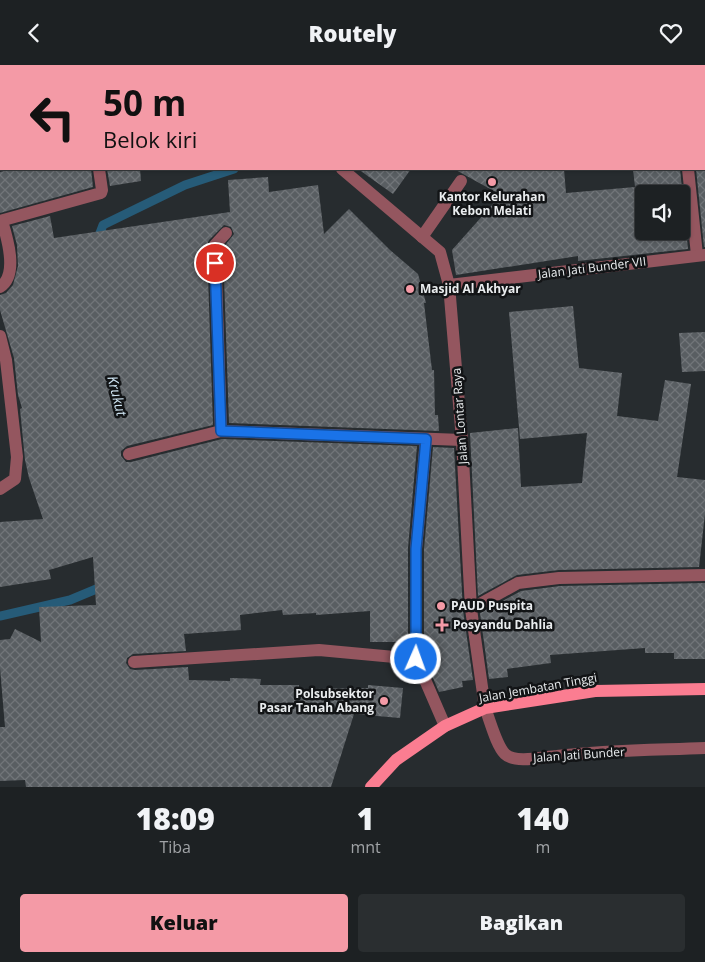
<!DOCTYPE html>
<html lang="id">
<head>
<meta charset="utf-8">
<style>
	:root { --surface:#1d2123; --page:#2a2e30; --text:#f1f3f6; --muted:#a0a3a6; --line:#3b3e41; --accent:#f49aa6 }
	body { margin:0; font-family:"Open Sans",sans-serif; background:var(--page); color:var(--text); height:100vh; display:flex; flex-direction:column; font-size:19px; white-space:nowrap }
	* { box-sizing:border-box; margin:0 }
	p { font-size:16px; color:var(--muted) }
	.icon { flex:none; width:28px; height:28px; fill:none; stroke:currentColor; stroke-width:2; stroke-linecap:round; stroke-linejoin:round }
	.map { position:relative; height:722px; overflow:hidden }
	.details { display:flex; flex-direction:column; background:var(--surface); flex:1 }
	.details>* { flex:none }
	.hud { position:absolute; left:0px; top:0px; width:705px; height:105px; box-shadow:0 1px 4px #0004,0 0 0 1px var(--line); background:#f49aa6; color:#111; overflow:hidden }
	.fabs { position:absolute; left:635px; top:120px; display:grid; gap:10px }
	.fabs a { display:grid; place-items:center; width:55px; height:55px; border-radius:5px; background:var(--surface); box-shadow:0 1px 4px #0004,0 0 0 1px var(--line); font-size:25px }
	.pin { position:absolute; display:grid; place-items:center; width:42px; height:42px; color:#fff; margin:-21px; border:2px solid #fff; border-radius:50%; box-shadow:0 1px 5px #0007 }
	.me { position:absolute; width:55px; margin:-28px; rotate:2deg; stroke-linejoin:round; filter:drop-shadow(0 0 4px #0008) }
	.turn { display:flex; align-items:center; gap:18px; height:105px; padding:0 20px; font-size:22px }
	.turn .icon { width:65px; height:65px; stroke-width:2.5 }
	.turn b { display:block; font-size:35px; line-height:42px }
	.eta { display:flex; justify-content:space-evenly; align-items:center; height:85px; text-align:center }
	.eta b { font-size:30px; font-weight:800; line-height:35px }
	.action { display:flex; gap:10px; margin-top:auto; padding:10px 20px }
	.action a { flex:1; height:58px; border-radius:5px; background:var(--accent); color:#111; font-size:20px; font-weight:800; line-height:58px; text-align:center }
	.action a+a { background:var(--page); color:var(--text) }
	header { display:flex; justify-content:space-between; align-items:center; height:65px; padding:0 20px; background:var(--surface); font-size:22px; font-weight:800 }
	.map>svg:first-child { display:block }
</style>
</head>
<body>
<header><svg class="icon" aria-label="back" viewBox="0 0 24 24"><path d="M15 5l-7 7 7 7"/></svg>Routely<svg class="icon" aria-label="heart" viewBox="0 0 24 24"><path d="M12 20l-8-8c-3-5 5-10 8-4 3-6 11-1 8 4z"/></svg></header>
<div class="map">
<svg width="705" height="722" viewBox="0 0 705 722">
	<defs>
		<pattern id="building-cross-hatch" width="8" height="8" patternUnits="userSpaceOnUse" patternTransform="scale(1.25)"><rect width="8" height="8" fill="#595e62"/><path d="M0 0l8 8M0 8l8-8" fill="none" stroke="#717579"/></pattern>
	</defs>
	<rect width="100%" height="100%" fill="#272c2f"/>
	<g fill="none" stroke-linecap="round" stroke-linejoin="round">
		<g stroke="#265b78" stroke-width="9">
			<polyline points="591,0 596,1"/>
			<polyline points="333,1 334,0"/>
			<polyline points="604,1 607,0"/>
			<polyline points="97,176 103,160 185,120 234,104"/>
			<polyline points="0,551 70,535 106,520"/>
		</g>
	</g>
	<g fill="url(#building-cross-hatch)" fill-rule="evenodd">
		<polygon points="12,104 91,104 93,122 0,148 0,107"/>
		<polygon points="107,104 140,104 141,116 110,121"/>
		<polygon points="358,104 411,104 393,129"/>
		<path d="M 454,104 L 564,104 L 566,128 L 635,122 L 633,104 L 680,104 L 688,184 L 578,196 L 578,191 L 456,210 L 452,185 L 501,130 ZM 644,129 L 681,129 L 681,166 L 644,166 Z"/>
		<polygon points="696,104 705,104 705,182 704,182"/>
		<polygon points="268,112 269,127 318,120 324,169 349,144 390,185 418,209 426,238 424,238 432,305 434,305 435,350 438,350 439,366 229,358 223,183 234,169 231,162 224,160 209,175 207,180 213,360 127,381 121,386 121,391 126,397 131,397 222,374 417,381 408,483 408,577 370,577 370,546 316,550 316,548 283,550 282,545 240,550 241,565 184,569 186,586 133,589 127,593 126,598 130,604 135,605 188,602 189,615 230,616 230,613 261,614 260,620 299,620 299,624 368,623 368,620 403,623 400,653 354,649 331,722 26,722 25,715 0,716 0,662 5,662 0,603 0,575 10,574 15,564 41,577 39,542 96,540 93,492 49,505 51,514 0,522 0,457 43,454 29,413 25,395 20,344 22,343 18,330 14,293 0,245 0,230 6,228 13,220 18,201 17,180 12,161 50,151 54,173 230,147 228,115"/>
		<polygon points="573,241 579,303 622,308 617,351 658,356 665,315 691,319 677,412 705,415 705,449 699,502 559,505 517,510 478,531 470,368 518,363 521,422 582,418 587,368 520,374 509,247"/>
		<polygon points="705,267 705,306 682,307 679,268"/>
		<polygon points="433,382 454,383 463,545 473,615 462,616 463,622 439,627 424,592 424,484"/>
		<polygon points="705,518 705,594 674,594 674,588 645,588 645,583 550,590 551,598 507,604 508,612 489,614 480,548 521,526 560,521"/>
	</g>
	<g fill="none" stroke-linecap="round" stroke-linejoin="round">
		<polyline stroke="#94565f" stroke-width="12" points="422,172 461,116"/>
		<g stroke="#94565f" stroke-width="12">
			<polyline points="3,1 3,0"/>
			<polyline points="695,1 695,0"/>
			<polyline points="0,28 1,40"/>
			<polyline points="688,104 697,190"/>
			<polyline points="0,156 101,128 102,125 99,104"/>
			<polyline points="449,220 705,190"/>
			<path d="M 0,222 C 19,210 7,172 2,156"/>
			<polyline points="0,271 6,295 17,392 15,414 0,424"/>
			<polyline points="221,366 215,180 226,168"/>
			<polyline points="426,374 416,484 416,594 445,661"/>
			<polyline points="129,389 221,366 462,375"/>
			<polyline points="471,544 518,518 559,513 705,510"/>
			<polyline points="134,597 319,585 416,594"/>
			<path d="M 485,643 C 490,655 496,680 505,689 C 515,699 543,692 557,691 C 606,685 656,685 705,683"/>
		</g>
		<g stroke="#94565f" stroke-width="12">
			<polyline points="216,0 218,1"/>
			<polyline points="342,104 440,187 449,220 462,375 471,544 485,643"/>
		</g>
		<polyline stroke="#fb7d91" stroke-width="12" points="371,722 396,695 445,661 485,643 595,626 705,624"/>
	</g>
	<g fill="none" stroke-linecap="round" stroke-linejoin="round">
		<defs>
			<polyline id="route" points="215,198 221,366 426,374 416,484 416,594"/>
		</defs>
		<use href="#route" stroke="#114b97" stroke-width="12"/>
		<use href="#route" stroke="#1a73e8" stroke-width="9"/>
	</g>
	<g fill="#f49aa6" stroke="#121416" stroke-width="2">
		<circle cx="492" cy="117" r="5"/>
		<circle cx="410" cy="224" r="5"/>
		<circle cx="441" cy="541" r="5"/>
		<path d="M439.5 552.5h5v5h5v5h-5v5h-5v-5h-5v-5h5z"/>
		<circle cx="384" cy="636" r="5"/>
	</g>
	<g text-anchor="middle" stroke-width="5" stroke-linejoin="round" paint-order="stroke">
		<g font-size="12" font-weight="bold" fill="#eaedef" stroke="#121416" text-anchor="start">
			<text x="492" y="136" text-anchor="middle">Kantor Kelurahan<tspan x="492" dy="14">Kebon Melati</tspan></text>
			<text x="420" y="228">Masjid Al Akhyar</text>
			<text x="451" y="545">PAUD Puspita</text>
			<text x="453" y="564">Posyandu Dahlia</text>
			<text x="374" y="633" text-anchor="end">Polsubsektor<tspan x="374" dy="14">Pasar Tanah Abang</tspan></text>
		</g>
		<g font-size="12" fill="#eaedef" stroke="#121416">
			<text transform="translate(592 203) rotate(-7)" y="4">Jalan Jati Bunder VII</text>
			<text transform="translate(460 351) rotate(-94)" y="4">Jalan Lontar Raya</text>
			<text transform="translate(538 623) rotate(-10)" y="4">Jalan Jembatan Tinggi</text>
			<text transform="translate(579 690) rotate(-4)" y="4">Jalan Jati Bunder</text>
		</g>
		<g font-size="14" font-style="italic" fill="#d0e6f4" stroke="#121416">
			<text transform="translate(117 331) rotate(76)" y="5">Krukut</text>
		</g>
	</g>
</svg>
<div class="fabs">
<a><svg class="icon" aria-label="sound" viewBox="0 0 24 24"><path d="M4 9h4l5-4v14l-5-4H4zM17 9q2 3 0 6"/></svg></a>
</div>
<div class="pin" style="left:215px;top:198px;background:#d93025"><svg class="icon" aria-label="arrive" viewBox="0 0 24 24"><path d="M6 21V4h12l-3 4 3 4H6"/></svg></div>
<svg class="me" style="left:416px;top:594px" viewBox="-20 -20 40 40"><circle r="17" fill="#1a73e8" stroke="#fff" stroke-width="3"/><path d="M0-11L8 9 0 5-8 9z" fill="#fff"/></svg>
<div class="hud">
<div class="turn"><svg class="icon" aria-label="left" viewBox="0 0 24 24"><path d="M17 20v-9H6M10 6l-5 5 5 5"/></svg><div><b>50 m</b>Belok kiri</div></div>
</div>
</div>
<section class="details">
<div class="eta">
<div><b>18:09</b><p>Tiba</p></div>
<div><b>1</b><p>mnt</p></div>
<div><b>140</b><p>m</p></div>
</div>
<div class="action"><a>Keluar</a><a>Bagikan</a></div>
</section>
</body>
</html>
